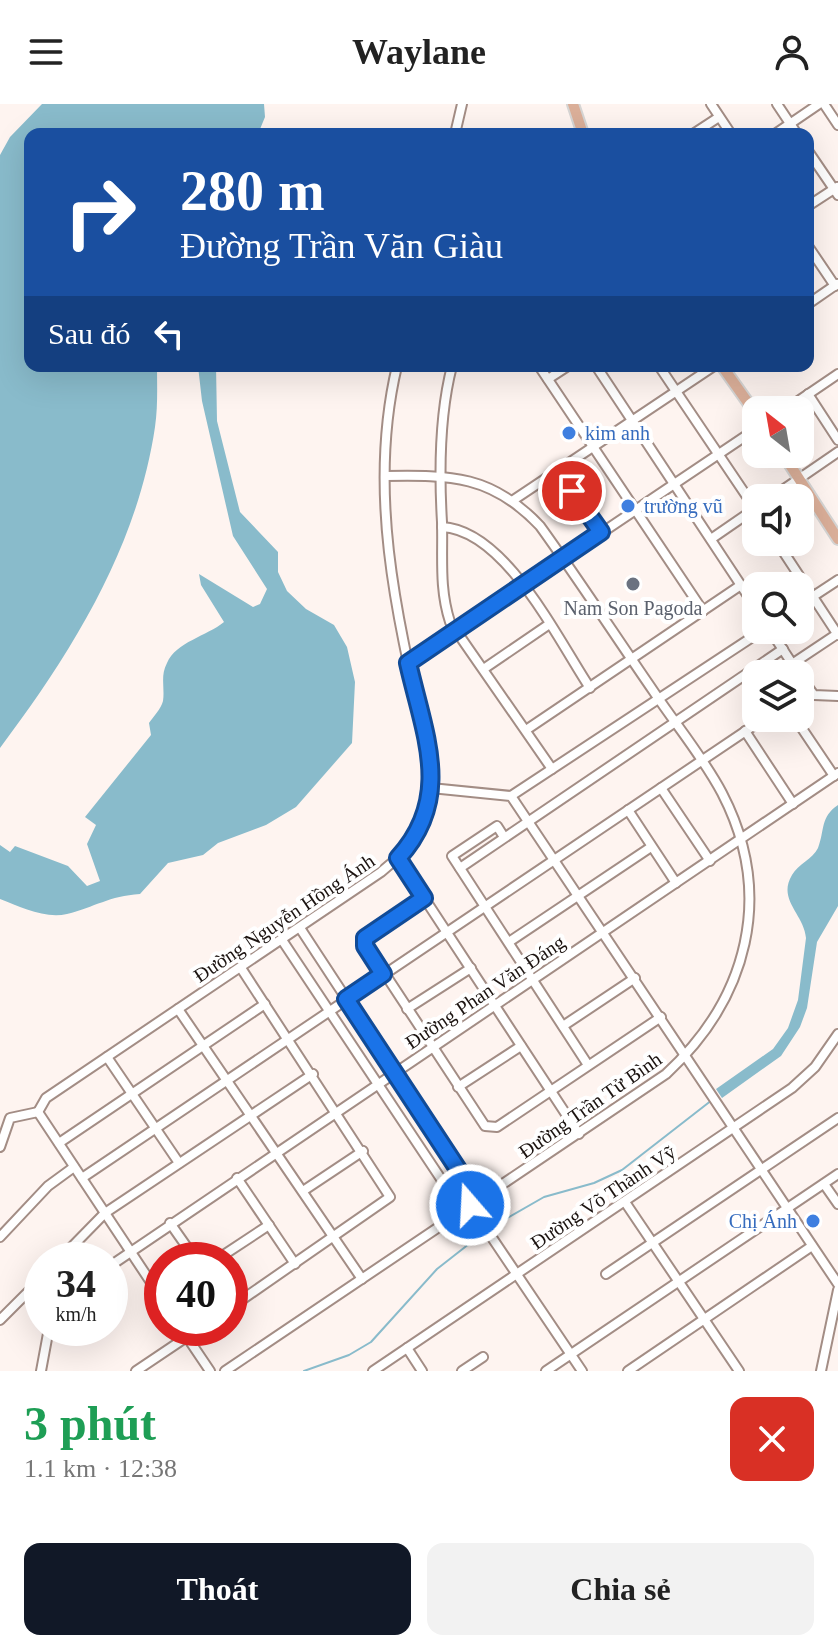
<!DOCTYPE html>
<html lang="vi">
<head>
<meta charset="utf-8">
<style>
	:root { --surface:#fff; --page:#f2f2f2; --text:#222; --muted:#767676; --accent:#111827 }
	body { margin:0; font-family:Georgia,serif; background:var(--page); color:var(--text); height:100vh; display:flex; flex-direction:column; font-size:30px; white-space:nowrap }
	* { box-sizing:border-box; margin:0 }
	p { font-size:26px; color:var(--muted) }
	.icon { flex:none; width:44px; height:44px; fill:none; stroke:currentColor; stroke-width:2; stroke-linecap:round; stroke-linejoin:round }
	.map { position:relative; height:1267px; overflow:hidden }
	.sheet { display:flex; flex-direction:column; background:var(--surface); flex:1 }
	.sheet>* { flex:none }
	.top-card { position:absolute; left:24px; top:24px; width:790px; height:244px; border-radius:16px; box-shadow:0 8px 32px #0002; background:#1a4fa0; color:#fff; overflow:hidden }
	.needle { width:52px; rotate:329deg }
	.controls { position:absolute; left:742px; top:292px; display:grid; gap:16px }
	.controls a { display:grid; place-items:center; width:72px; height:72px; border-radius:16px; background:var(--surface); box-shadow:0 8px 32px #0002; font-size:40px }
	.speed { position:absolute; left:24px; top:1138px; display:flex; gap:16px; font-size:40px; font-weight:700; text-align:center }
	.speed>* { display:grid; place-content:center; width:104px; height:104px; border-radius:50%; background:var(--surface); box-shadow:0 8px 32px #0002; line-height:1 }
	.speed small { font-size:20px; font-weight:400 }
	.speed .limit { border:12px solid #d22; background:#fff; color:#111 }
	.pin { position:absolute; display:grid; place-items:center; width:68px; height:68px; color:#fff; margin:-34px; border:4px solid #fff; border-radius:50%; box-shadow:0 2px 8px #0007 }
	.me { position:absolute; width:88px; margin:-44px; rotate:341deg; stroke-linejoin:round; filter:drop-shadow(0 0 6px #0008) }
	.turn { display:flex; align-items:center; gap:28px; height:168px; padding:0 24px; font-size:36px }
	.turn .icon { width:104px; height:104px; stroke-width:2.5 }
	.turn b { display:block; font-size:56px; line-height:68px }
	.then { display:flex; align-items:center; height:76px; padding:0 24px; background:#0003; gap:16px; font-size:30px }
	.round { display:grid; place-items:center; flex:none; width:84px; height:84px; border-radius:16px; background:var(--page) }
	.headline { display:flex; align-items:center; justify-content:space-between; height:136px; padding:0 24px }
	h1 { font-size:48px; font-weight:800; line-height:60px; color:#1e9e55 }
	.cta { display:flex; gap:16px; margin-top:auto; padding:16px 24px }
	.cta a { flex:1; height:92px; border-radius:16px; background:var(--accent); color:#fff; font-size:32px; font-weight:800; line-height:92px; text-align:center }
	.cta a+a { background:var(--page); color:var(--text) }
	header { display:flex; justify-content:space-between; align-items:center; height:104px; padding:0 24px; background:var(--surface); font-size:36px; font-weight:800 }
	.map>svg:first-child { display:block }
</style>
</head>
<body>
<header><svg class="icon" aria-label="menu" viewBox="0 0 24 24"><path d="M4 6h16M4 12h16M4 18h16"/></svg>Waylane<svg class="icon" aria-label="person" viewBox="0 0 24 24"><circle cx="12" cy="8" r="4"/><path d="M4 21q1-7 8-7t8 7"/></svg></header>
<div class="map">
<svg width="838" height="1267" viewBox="0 0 838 1267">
	<rect width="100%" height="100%" fill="#fef4f0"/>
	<g fill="#89bbcb">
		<path d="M 42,0 L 264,0 L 265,13 L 258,30 L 30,30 L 30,262 L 157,262 C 157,282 158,303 155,323 C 137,444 72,548 0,644 L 0,51 L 10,33 Z"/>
		<path d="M 198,262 L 216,262 L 217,317 L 240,408 L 278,448 L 278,468 L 287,487 L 306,505 L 334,521 L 347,543 L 355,578 L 352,639 L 296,703 L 266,721 L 218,739 L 203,751 L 168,759 L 140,790 C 109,792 95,803 67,810 C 45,815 20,803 0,795 L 0,741 L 10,748 L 15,742 L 68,762 L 87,782 L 100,777 L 87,740 L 96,721 L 85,713 L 151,631 L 149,619 C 153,613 161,605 163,597 C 165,584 160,572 167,559 C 176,538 207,532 224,518 L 201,481 L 199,470 L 253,503 L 260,500 L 267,485 L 233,432 L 202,297 Z"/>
		<path d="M 838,701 L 838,802 L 817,838 L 807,904 L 800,923 L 781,952 L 722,994 L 716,985 L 773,945 L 788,924 L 798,896 L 806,834 C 804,810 777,796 792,771 C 798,760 813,755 818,744 C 825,726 820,713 838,701 Z"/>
	</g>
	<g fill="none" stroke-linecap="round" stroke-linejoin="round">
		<g stroke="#89bbcb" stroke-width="2">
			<polyline points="488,1125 544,1093 594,1079 622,1066 712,996"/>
			<polyline points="304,1267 349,1251 371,1238 437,1165 483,1129"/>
		</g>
		<defs>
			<g id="minor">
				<polyline points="711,0 731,30"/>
				<polyline points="777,0 797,30"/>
				<polyline points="824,0 838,21"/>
				<polyline points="455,30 462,0"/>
				<polyline points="693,30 719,13"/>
				<polyline points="775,30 819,0"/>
				<polyline points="808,47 838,91"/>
				<polyline points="808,102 837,83"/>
				<polyline points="808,142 835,182"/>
				<polyline points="808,200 837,180"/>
				<path d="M 452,262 C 439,312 439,367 442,418 C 443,453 439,484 450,518 L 552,665"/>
				<polyline points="539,262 703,507"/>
				<polyline points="596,262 756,504"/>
				<polyline points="659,262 756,406"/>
				<polyline points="548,275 568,262"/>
				<polyline points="808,290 838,336"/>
				<polyline points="785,306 838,270"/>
				<polyline points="558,366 601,428"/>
				<polyline points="771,394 838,348"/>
				<polyline points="512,397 714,262"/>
				<path d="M 442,423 C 505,426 557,534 590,584"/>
				<polyline points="711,435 756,404"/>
				<polyline points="777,438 838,531"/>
				<polyline points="800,501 838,476"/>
				<polyline points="770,526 799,570"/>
				<polyline points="408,559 756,325"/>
				<polyline points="792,560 837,530"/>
				<polyline points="485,564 548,521"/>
				<polyline points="800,572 814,591 838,592"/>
				<polyline points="795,614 834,672"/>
				<polyline points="526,626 741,481"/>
				<polyline points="745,627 793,700"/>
				<polyline points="431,684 511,692 838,1180"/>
				<polyline points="661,684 710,757"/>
				<polyline points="511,692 763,526"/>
				<polyline points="628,706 676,779"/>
				<polyline points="504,733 497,722 452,752 588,961"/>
				<polyline points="398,754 579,1030"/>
				<polyline points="460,764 783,545"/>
				<polyline points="424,794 369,830 364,838 485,1022 497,1023 661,913"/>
				<polyline points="300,824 469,1082 470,1101 582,1267"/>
				<polyline points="282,836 453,1093 470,1101"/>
				<polyline points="509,838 651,743"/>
				<polyline points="178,905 362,1175"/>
				<polyline points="407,905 471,864"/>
				<polyline points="563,922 635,874"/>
				<polyline points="107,953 179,1059"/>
				<polyline points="458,983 521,942"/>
				<path d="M 38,1008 L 46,994 L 381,768 C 416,741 434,705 431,660 C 401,529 365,396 397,262"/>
				<polyline points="38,1008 162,1195"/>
				<polyline points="59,1039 265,900"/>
				<polyline points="0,1043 10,1014 38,1008"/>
				<polyline points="82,1074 765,614"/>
				<polyline points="237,1074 295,1160"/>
				<polyline points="824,1080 838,1100"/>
				<polyline points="303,1087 363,1047"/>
				<polyline points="625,1098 739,1267"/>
				<polyline points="170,1119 196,1156"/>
				<polyline points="0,1133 48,1082 74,1063"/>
				<polyline points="59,1156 105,1109 313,970"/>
				<polyline points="216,1156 269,1121"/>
				<polyline points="110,1162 838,669"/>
				<polyline points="606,1170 838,1014"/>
				<polyline points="230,1204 390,1093 241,864"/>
				<polyline points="0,1216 42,1174"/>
				<polyline points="181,1224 210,1267"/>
				<polyline points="407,1244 422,1267"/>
				<polyline points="41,1267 49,1224"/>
				<polyline points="136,1267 200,1224"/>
				<path d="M 225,1267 L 666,970 C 748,894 775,791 722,689 C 703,653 676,621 654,588 C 616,533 579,476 540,422 C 492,371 451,371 385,372"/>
				<polyline points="373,1267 792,984 815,963 838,930"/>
				<polyline points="462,1267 483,1253"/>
				<polyline points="546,1267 838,1070"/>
				<polyline points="628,1267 812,1142"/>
				<polyline points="821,1267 838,1186"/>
			</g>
			<g id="major">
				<polyline points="573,0 583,30"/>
				<polyline points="722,262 756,310"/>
				<polyline points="783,350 838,435"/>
			</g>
		</defs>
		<use href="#minor" stroke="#a38d85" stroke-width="12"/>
		<use href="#major" stroke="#d6d5d4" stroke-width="14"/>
		<use href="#minor" stroke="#fff" stroke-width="8"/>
		<use href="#major" stroke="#dbaf99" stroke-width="10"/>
	</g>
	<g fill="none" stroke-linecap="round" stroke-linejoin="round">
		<defs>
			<path id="route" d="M 470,1101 L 469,1082 L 346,895 L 383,870 L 365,842 L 365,834 L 424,794 L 398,754 C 454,693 424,630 408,559 L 601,428 L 572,387"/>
		</defs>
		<use href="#route" stroke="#114b97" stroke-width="20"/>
		<use href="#route" stroke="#1a73e8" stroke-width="14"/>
	</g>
	<g fill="#3f7fe0" stroke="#fff" stroke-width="3">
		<circle cx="569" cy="329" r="8"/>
		<circle cx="628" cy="402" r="8"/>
		<circle cx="813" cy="1117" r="8"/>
	</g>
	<circle fill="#6b7280" stroke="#fff" stroke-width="3" cx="633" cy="480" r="8"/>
	<g text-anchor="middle" stroke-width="8" stroke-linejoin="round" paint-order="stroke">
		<g font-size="20" fill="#366cbe" stroke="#fff" text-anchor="start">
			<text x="585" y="336">kim anh</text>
			<text x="644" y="409">trường vũ</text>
			<text x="797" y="1124" text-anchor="end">Chị Ánh</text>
		</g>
		<g font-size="20" fill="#5b616d" stroke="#fff">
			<text x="633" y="511">Nam Son Pagoda</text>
		</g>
		<g font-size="20" fill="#1b1310" stroke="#fff">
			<text transform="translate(284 814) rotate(-34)" y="7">Đường Nguyễn Hồng Ánh</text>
			<text transform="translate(485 888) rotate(-34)" y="7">Đường Phan Văn Đáng</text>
			<text transform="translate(590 1001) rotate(-35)" y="7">Đường Trần Tử Bình</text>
			<text transform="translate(603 1093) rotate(-34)" y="7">Đường Võ Thành Vỹ</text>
		</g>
	</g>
</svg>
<div class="controls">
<a><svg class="needle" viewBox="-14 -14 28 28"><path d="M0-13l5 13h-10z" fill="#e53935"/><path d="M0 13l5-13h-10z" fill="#767676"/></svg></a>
<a><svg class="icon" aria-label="sound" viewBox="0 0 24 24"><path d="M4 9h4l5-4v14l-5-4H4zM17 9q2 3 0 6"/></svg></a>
<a><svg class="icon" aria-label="search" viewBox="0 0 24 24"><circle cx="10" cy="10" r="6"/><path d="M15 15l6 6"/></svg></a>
<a><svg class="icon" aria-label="layers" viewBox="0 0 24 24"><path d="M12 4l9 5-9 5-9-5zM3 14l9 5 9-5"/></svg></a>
</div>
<div class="speed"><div>34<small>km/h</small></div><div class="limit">40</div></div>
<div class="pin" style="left:572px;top:387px;background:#d93025"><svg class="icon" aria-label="arrive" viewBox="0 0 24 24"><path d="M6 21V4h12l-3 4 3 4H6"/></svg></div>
<svg class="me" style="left:470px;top:1101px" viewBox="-20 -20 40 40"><circle r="17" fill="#1a73e8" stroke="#fff" stroke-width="3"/><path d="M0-11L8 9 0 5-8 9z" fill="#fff"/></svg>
<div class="top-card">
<div class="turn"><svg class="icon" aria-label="right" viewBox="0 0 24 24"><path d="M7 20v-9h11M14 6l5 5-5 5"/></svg><div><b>280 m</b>Đường Trần Văn Giàu</div></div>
<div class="then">Sau đó<svg class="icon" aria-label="left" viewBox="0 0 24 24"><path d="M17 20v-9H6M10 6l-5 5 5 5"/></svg></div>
</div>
</div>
<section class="sheet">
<div class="headline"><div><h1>3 phút</h1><p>1.1 km · 12:38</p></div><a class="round" style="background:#d93025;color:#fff"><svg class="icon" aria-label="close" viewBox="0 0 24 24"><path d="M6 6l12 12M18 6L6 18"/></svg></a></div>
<div class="cta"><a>Thoát</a><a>Chia sẻ</a></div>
</section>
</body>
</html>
